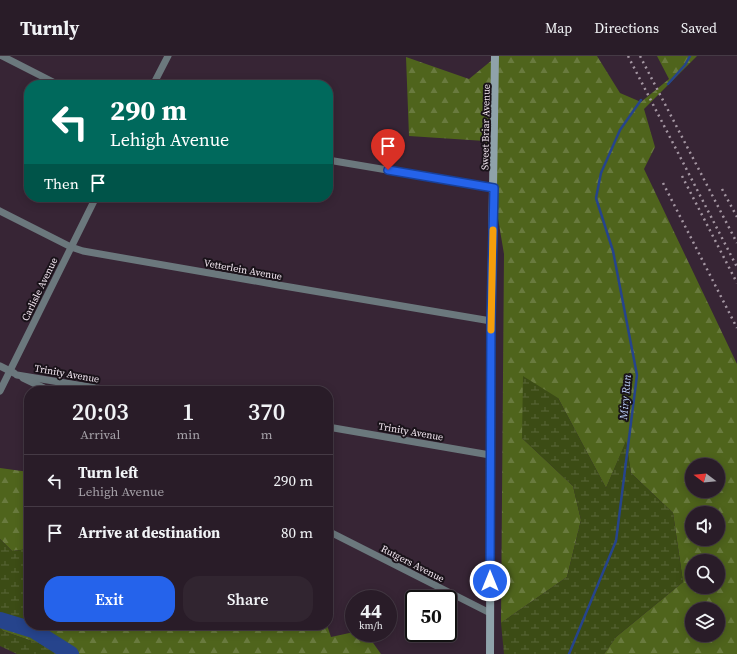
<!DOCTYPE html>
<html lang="en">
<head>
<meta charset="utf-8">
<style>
	:root { --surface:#291c28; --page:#312530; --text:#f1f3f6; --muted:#a5a1a8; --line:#453a45; --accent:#2563eb }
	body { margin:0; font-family:"Source Serif 4",serif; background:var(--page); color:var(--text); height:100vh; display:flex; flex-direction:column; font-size:15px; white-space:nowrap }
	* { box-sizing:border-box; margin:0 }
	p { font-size:13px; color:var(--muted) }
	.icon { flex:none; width:22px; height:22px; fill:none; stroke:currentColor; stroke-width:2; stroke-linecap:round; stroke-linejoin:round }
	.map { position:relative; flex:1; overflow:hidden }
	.drawer { position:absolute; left:24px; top:330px; width:309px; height:244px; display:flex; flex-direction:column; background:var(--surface); border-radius:16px; box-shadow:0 2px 10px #0003,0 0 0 1px var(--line) }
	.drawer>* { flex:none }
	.banner { position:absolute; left:24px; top:24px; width:309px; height:122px; border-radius:16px; box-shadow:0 2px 10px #0003,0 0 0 1px var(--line); background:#00695c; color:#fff; overflow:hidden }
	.needle { width:26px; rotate:286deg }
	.fabs { position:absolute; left:685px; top:402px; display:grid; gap:8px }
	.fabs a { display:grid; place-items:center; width:40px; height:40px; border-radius:50%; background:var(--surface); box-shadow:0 2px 10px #0003,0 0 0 1px var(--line); font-size:20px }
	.speed { position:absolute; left:345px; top:534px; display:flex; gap:8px; font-size:20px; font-weight:700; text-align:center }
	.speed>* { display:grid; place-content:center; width:52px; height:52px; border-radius:50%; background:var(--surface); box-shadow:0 2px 10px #0003,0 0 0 1px var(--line); line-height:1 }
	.speed small { font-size:10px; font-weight:400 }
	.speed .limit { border:2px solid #111; border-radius:6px; background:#fff; color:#111 }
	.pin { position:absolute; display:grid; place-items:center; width:34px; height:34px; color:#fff; margin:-41px -17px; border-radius:50% 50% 50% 0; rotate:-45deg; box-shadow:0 0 4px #0007 }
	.pin .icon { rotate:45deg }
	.me { position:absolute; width:44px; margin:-22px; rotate:0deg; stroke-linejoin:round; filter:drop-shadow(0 0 3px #0008) }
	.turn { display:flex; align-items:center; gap:14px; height:84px; padding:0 20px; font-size:18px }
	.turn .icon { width:52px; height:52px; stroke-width:2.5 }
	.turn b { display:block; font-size:28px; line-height:34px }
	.then { display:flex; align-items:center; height:38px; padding:0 20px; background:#0003; gap:8px; font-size:15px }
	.eta { display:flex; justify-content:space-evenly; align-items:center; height:68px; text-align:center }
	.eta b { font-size:24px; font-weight:600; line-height:28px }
	.action { display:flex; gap:8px; margin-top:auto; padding:8px 20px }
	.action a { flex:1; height:46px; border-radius:16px; background:var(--accent); color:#fff; font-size:16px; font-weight:600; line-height:46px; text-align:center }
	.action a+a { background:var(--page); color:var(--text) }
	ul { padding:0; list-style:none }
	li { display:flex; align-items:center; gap:12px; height:52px; padding:0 20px; border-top:1px solid var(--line) }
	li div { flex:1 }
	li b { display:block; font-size:15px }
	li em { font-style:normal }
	header { display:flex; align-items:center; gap:24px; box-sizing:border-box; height:56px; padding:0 20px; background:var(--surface); border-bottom:1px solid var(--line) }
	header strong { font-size:19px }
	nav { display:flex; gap:22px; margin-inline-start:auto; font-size:14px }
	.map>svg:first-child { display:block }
</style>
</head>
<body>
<header>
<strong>Turnly</strong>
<nav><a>Map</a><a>Directions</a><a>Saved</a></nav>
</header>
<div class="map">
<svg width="737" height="598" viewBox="0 0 737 598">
	<defs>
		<pattern id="forest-firs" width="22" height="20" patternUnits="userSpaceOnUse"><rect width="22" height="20" fill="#4f641c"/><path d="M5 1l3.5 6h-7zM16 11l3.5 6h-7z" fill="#697a3e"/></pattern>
		<pattern id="wetland-marsh" width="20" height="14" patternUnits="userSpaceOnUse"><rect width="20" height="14" fill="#3c4c15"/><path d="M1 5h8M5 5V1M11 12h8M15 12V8" fill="none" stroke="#596638"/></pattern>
	</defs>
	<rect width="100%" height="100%" fill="#372535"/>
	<g fill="url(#forest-firs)" fill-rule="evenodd">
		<path d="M 497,0 L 597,0 L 620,37 L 641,46 L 669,23 L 657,0 L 697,0 L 644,53 L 655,91 L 644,113 L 737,308 L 737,598 L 604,598 L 616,581 L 683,526 L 673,457 L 631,417 L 626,386 L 606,432 L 558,342 L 522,382 L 573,430 L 581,464 L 567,521 L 501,567 L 504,198 L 485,85 L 409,80 L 406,1 L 469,23 ZM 692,409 L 718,409 L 718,435 L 692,435 ZM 692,457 L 718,457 L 718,483 L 692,483 ZM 692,505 L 718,505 L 718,531 L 692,531 ZM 692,553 L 718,553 L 718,579 L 692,579 Z"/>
		<polygon points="0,412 29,416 29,493 12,495 0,483"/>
		<polygon points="29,567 29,569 327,569 331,581 354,576 366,577 381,598 69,598 3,575 0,572 0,570"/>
	</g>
	<g fill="url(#wetland-marsh)">
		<polygon points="523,320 558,342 606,432 626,385 631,417 673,457 683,526 616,581 604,598 504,598 501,567 567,521 581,464 573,430 522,382"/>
		<polygon points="0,483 12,495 29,493 29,567 0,570"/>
		<polygon points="0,572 3,575 69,598 17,598 0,590"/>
	</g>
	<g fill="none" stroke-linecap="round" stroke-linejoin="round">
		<g stroke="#26448c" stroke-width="2.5">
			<polyline points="668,28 685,9 690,0"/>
			<polyline points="569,598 616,485 637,319 613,195 596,142 601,117 620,74 641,44"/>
		</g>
		<polyline stroke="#26448c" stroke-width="16" points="0,564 33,574 71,598"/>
		<g stroke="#6b787d" stroke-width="7">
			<polyline points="2,0 59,29"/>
			<polyline points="153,29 168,0"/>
			<polyline points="328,104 494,132"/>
			<polyline points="0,155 71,191 83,195 278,229 491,265"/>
			<polyline points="0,310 14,317"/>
			<polyline points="17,319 114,335"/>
			<polyline points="23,322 50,335"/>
			<polyline points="0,335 96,141"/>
			<polyline points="328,371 490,399"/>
			<polyline points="328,475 490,557"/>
		</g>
		<polyline stroke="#8fa2aa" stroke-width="8" points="490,598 491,265 495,0"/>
		<g stroke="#a496a2" stroke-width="2.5" stroke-dasharray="2 4" stroke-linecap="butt">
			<polyline points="628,0 737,211"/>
			<polyline points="640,0 737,187"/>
			<polyline points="682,120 737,227"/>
			<polyline points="663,127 737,272"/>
			<polyline points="722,133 737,161"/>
		</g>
	</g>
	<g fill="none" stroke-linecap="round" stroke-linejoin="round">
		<defs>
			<polyline id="route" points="388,114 494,132 491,264 490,525"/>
		</defs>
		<use href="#route" stroke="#184099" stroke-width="10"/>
		<use href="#route" stroke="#2563eb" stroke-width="7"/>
		<polyline stroke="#f59e0b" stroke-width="7" points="491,274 493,174"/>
	</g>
	<g text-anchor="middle" stroke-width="4" stroke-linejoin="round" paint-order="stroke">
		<g font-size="10" fill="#f6eaf4" stroke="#191219">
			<text transform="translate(485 71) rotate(-89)" y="4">Sweet Briar Avenue</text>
			<text transform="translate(243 213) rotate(10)" y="4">Vetterlein Avenue</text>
			<text transform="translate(39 233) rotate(-64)" y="4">Carlisle Avenue</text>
			<text transform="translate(67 317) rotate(10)" y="4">Trinity Avenue</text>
			<text transform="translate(411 375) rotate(10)" y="4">Trinity Avenue</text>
			<text transform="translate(413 507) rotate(27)" y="4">Rutgers Avenue</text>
		</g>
		<g font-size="11" font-style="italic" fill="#bfd3fd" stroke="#191219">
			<text transform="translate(625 341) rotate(-85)" y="4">Miry Run</text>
		</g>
	</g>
</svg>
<div class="fabs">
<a><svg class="needle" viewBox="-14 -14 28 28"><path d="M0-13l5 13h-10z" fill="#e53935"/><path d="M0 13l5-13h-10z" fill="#a5a1a8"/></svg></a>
<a><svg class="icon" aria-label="sound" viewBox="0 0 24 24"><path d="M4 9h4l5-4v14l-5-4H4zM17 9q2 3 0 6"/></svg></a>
<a><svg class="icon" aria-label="search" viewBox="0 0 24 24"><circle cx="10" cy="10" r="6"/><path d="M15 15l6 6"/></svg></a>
<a><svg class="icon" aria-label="layers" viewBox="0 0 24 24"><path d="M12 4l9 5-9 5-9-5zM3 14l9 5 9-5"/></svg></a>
</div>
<div class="speed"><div>44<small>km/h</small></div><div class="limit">50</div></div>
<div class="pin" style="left:388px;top:114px;background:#d93025"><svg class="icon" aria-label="arrive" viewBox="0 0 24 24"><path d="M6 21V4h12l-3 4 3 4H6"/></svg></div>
<svg class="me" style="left:490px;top:525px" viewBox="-20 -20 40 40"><circle r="17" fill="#2563eb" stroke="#fff" stroke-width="3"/><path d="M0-11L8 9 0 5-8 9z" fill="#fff"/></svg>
<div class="banner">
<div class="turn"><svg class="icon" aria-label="left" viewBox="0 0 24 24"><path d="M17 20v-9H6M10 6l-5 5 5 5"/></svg><div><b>290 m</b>Lehigh Avenue</div></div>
<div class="then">Then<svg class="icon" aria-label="arrive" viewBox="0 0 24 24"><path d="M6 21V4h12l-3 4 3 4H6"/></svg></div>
</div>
<section class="drawer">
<div class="eta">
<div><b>20:03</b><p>Arrival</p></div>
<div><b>1</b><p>min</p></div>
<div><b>370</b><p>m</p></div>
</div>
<ul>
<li><svg class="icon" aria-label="left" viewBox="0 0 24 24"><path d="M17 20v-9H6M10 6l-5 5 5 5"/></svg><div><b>Turn left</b><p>Lehigh Avenue</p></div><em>290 m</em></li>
<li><svg class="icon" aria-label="arrive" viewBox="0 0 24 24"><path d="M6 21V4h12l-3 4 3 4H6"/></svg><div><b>Arrive at destination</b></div><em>80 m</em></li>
</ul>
<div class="action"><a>Exit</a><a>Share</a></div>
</section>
</div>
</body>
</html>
